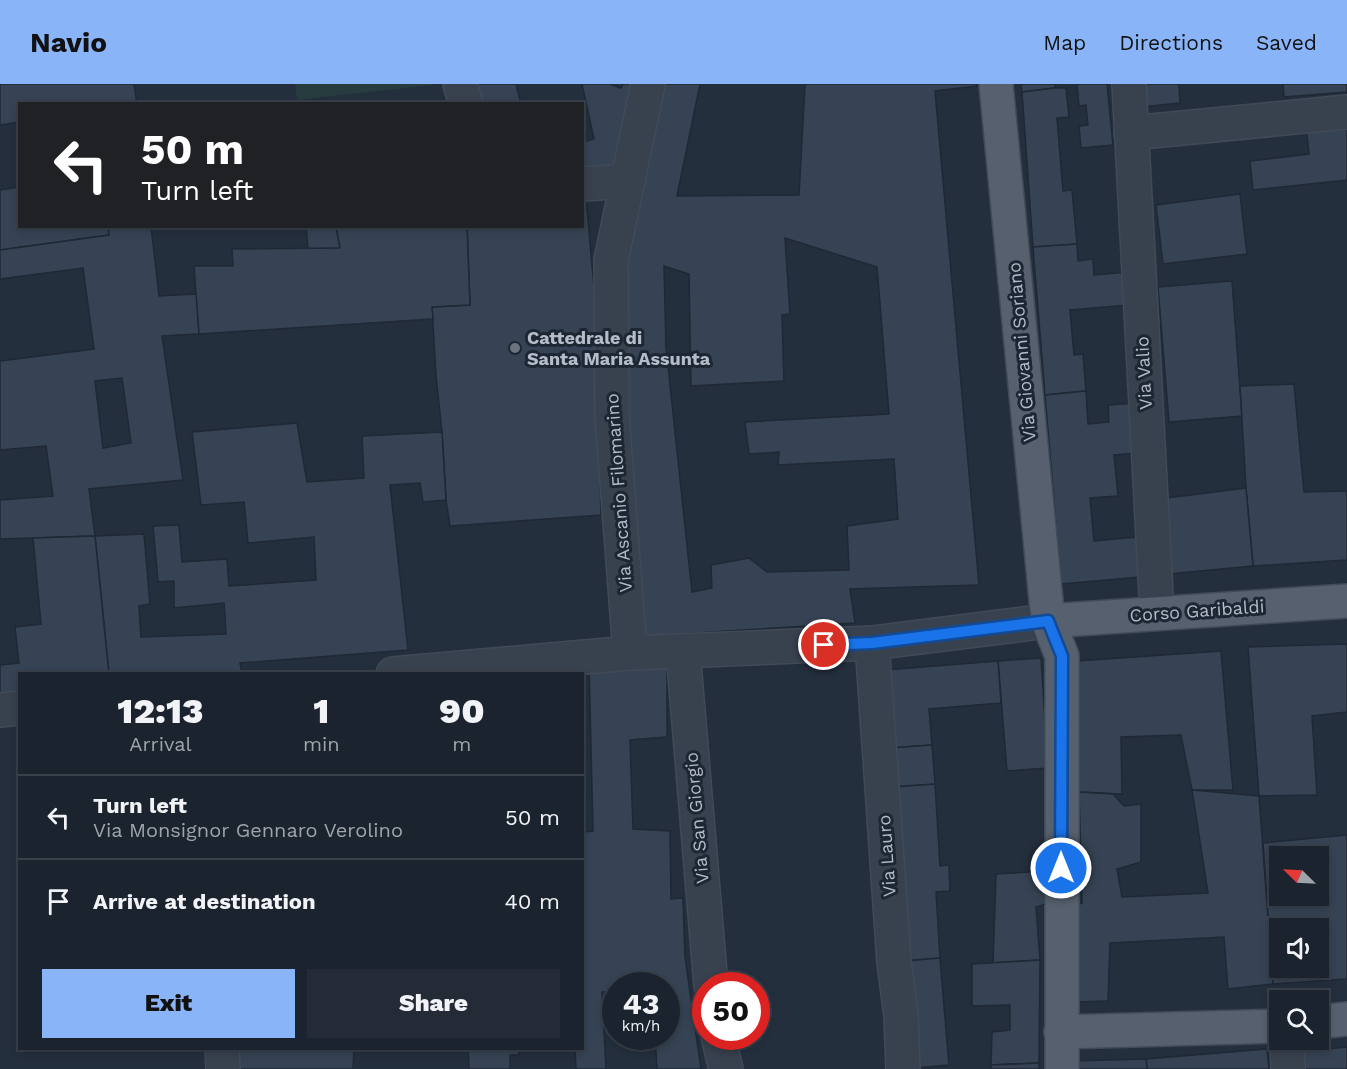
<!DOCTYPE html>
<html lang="en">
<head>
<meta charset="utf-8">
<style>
	:root { --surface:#1b232e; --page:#242b36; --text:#f1f3f6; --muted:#a0a4aa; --line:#39404a; --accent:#8ab4f8 }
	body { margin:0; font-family:"Work Sans",sans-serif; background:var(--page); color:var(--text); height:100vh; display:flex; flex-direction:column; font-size:22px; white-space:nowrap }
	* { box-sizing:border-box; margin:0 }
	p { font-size:20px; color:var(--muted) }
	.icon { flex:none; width:33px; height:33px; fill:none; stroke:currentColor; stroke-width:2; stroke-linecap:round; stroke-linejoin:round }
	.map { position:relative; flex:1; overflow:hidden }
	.panel { position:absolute; left:18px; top:588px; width:566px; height:378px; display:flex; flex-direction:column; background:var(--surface); border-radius:0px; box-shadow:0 3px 9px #0003,0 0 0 2px var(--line) }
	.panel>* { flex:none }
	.banner { position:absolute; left:18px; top:18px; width:566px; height:126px; border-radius:0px; box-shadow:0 3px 9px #0003,0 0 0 2px var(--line); background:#202124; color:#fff; overflow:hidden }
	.needle { width:39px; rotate:294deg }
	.tools { position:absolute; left:1269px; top:762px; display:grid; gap:12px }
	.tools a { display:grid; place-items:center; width:60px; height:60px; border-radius:0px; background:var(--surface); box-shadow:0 3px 9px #0003,0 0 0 2px var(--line); font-size:30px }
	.speed { position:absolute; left:602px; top:888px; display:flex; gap:12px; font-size:30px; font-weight:700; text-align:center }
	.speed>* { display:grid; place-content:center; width:78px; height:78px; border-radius:50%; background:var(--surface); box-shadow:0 3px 9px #0003,0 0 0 2px var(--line); line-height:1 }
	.speed small { font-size:15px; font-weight:400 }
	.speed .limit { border:9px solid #d22; background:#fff; color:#111 }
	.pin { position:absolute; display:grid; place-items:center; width:51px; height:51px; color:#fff; margin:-26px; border:3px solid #fff; border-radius:50%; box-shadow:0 2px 6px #0007 }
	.me { position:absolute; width:66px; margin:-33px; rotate:0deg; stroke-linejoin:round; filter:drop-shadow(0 0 4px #0008) }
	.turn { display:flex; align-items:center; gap:21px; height:126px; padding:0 24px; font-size:27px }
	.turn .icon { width:78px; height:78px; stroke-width:2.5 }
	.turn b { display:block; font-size:42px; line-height:51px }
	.eta { display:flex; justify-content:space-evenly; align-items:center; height:102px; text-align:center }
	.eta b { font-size:36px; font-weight:800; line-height:42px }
	.button { display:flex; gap:12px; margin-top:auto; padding:12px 24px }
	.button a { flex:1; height:69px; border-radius:0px; background:var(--accent); color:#111; font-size:24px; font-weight:800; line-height:69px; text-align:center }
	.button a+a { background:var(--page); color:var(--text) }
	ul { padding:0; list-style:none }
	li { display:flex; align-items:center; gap:18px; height:84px; padding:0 24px; border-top:2px solid var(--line) }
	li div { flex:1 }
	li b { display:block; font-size:22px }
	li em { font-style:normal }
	header { display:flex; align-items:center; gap:36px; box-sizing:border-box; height:84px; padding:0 30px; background:var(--accent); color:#111 }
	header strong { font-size:28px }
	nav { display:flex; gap:33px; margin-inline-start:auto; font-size:21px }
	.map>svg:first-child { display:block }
</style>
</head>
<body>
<header>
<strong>Navio</strong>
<nav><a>Map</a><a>Directions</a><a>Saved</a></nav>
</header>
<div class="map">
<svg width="1347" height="985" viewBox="0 0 1347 985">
	<rect width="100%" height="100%" fill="#242f3e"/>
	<polygon fill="#263c3f" points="295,0 432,0 432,1 297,16"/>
	<g fill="#364354" stroke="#1f2835" stroke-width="1.5" fill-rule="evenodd">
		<polygon points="0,0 134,0 137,20 20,20 20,38 0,41"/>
		<polygon points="476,0 516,0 521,20 482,20"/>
		<polygon points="582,0 610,0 621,4 623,0 638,0 626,91 582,91 582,58 594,55"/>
		<path d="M 654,0 L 700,0 L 677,112 L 799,111 L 805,0 L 977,0 L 977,2 L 935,7 L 979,501 L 850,505 L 855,539 L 633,553 L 619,208 ZM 785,154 L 877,183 L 889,330 L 745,338 L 749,370 L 779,368 L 778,381 L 894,375 L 898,435 L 847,442 L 849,486 L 767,488 L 749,474 L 711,481 L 712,504 L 692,508 L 666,263 L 664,182 L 689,190 L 691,302 L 784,297 L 782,231 L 790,230 Z"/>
		<polygon points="1021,0 1055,0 1055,4 1022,8"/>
		<polygon points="1077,0 1107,0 1113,61 1081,64 1079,42 1088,41 1086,21 1079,22"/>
		<polygon points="1139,0 1179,0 1180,19 1141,23"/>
		<polygon points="1283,0 1347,0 1347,8 1284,13"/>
		<polygon points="1055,4 1066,4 1069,33 1057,34 1063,107 1072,106 1077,160 1033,163 1022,8"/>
		<polygon points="1347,37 1347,96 1253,106 1250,77 1309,70 1306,42"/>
		<polygon points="20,103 20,142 108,142 109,151 0,166 0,106"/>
		<polygon points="1240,110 1247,170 1163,180 1156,121"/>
		<polygon points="586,114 595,215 601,431 450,442 446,416 442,348 436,292 432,223 470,221 467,142 582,142 582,115"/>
		<path d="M 108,142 L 151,142 L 159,212 L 197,210 L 199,250 L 162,252 L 183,396 L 89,405 L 95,452 L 0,455 L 0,416 L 53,412 L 46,362 L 0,366 L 0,277 L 94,265 L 83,184 L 0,195 L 0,166 L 109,151 ZM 122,294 L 131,359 L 103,364 L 95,297 Z"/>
		<polygon points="306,142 336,142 340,164 308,165"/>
		<polygon points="336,142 467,142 470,221 432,223 433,235 199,250 194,182 233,182 232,165 340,164"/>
		<polygon points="1077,160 1078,177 1093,175 1094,191 1128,188 1130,221 1070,226 1074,271 1083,270 1086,307 1045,311 1033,163"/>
		<polygon points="1232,197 1242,332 1169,338 1158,203"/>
		<polygon points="1294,300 1304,408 1347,407 1347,476 1253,482 1246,404 1240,302"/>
		<polygon points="1086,307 1088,340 1109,338 1108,321 1135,319 1139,369 1114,371 1118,412 1090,414 1094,457 1138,453 1141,493 1061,500 1045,311"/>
		<polygon points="297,339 307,398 364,394 362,352 442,348 446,416 423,418 420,399 390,401 408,566 240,579 242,590 109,590 95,452 144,450 150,520 139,522 141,553 226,550 224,519 174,524 174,497 158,498 153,442 179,441 182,478 227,475 229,502 316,496 314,453 248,459 244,418 201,421 192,348"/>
		<polygon points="1246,404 1253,482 1168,490 1159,415"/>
		<polygon points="95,452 109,590 20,590 20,617 0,619 0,581 19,579 15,543 41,540 33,454"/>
		<polygon points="1347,560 1347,628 1312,632 1317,711 1259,712 1248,563"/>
		<polygon points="1221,567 1233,706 1192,706 1181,651 1121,653 1122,710 1079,708 1077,577"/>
		<polygon points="1041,574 1048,684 1007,687 998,577"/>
		<polygon points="998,577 1001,619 929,625 932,661 890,664 885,586"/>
		<polygon points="667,582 667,653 630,656 633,745 670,747 671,815 683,814 685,873 701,985 657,985 655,952 666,952 666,902 615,902 615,908 602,908 606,985 576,985 575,964 582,964 582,748 593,747 589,583"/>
		<polygon points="932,661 935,700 893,703 890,664"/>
		<polygon points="935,700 940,782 949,781 950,807 936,808 940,874 905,877 893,703"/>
		<polygon points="1192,706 1259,712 1273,900 1228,905 1224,853 1110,859 1108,917 1074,918 1072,823 1082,819 1079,708 1113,710 1124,722 1141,720 1141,778 1117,785 1122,813 1208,809"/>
		<path d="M 1347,751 L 1347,895 L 1273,900 L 1263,759 ZM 1280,772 L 1318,772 L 1318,812 L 1280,812 ZM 1280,844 L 1318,844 L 1318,884 L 1280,884 Z"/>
		<polygon points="1046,787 1046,820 1036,823 1040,876 993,879 996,790"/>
		<polygon points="940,874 949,981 913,984 905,877"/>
		<polygon points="1040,876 1039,979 991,981 992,948 1010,946 1010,921 972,922 972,880"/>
		<polygon points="1347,963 1347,985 1296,985 1295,968"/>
		<polygon points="228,964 354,964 353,985 229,985"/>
		<polygon points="468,964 519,964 519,971 510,971 510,985 469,985"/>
		<polygon points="1267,965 1269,985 1147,985 1146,975"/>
		<polygon points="1146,975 1147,985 1072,985 1072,977"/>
		<polygon points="1039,979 1039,985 991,985 991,981"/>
	</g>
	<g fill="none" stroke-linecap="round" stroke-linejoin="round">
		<defs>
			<g id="minor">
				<polyline points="460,0 466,20"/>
				<polyline points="1129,0 1157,529"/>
				<polyline points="1131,49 1347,28"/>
				<polyline points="582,100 628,97"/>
				<polyline points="872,559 894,878 901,932 903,985"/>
				<polyline points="683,567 711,902"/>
				<polyline points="630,569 612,332 611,176 648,0"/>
				<polyline points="393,590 630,569 872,559 1048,537"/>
				<polyline points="0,626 20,624"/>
				<polyline points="718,952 726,985"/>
				<polyline points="1287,956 1288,985"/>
				<polyline points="222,964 223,985"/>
			</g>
			<g id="major">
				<polyline points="996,0 1048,537 1062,572 1062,985"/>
				<polyline points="1048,537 1347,517"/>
				<polyline points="1318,938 1347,935"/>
				<polyline points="1061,948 1280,942"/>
			</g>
		</defs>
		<use href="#minor" stroke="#414a57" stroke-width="36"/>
		<use href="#major" stroke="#414a57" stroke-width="36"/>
		<use href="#minor" stroke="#38414e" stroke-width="33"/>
		<use href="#major" stroke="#56606e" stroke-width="33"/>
	</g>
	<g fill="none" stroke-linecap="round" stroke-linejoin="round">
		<defs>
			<polyline id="route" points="824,561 872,559 1048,537 1062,572 1061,784"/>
		</defs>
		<use href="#route" stroke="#114b97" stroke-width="15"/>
		<use href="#route" stroke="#1a73e8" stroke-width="10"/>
	</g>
	<circle fill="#6b7280" stroke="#1d2633" stroke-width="2" cx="515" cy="264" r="6"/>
	<g text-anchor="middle" stroke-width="6" stroke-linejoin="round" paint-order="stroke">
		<g font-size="18" font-weight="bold" fill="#b4bcc9" stroke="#1d2633" text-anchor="start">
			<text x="527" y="260">Cattedrale di<tspan x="527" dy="21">Santa Maria Assunta</tspan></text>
		</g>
		<g font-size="18" fill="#b4bcc9" stroke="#1d2633">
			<text transform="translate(1022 268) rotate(-95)" y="6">Via Giovanni Soriano</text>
			<text transform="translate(1144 289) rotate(-93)" y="6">Via Valio</text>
			<text transform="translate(619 409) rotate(-94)" y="6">Via Ascanio Filomarino</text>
			<text transform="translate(1197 527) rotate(-4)" y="6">Corso Garibaldi</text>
			<text transform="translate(697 734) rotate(-95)" y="6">Via San Giorgio</text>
			<text transform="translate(887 772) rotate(-94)" y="6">Via Lauro</text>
		</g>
	</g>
</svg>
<div class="tools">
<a><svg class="needle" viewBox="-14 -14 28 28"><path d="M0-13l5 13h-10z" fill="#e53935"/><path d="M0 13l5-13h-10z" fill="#a0a4aa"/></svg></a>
<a><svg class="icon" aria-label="sound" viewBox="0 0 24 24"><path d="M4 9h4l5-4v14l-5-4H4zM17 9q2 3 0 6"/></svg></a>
<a><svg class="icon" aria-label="search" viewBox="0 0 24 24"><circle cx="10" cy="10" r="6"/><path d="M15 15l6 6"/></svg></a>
</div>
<div class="speed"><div>43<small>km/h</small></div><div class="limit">50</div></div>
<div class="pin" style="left:824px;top:561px;background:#d93025"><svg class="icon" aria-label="arrive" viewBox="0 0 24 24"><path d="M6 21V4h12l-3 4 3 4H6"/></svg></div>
<svg class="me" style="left:1061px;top:784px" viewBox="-20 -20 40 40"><circle r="17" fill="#1a73e8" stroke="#fff" stroke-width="3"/><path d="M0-11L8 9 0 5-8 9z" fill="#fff"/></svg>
<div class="banner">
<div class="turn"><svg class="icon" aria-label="left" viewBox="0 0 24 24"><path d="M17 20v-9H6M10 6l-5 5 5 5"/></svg><div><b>50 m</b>Turn left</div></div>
</div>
<section class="panel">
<div class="eta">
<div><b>12:13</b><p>Arrival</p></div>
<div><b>1</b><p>min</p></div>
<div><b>90</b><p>m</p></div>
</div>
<ul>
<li><svg class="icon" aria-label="left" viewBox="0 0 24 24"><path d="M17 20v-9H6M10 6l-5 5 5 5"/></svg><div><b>Turn left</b><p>Via Monsignor Gennaro Verolino</p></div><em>50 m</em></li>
<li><svg class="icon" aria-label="arrive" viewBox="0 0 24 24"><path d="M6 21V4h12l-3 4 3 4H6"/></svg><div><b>Arrive at destination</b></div><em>40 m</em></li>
</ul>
<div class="button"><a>Exit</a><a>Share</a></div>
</section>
</div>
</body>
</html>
